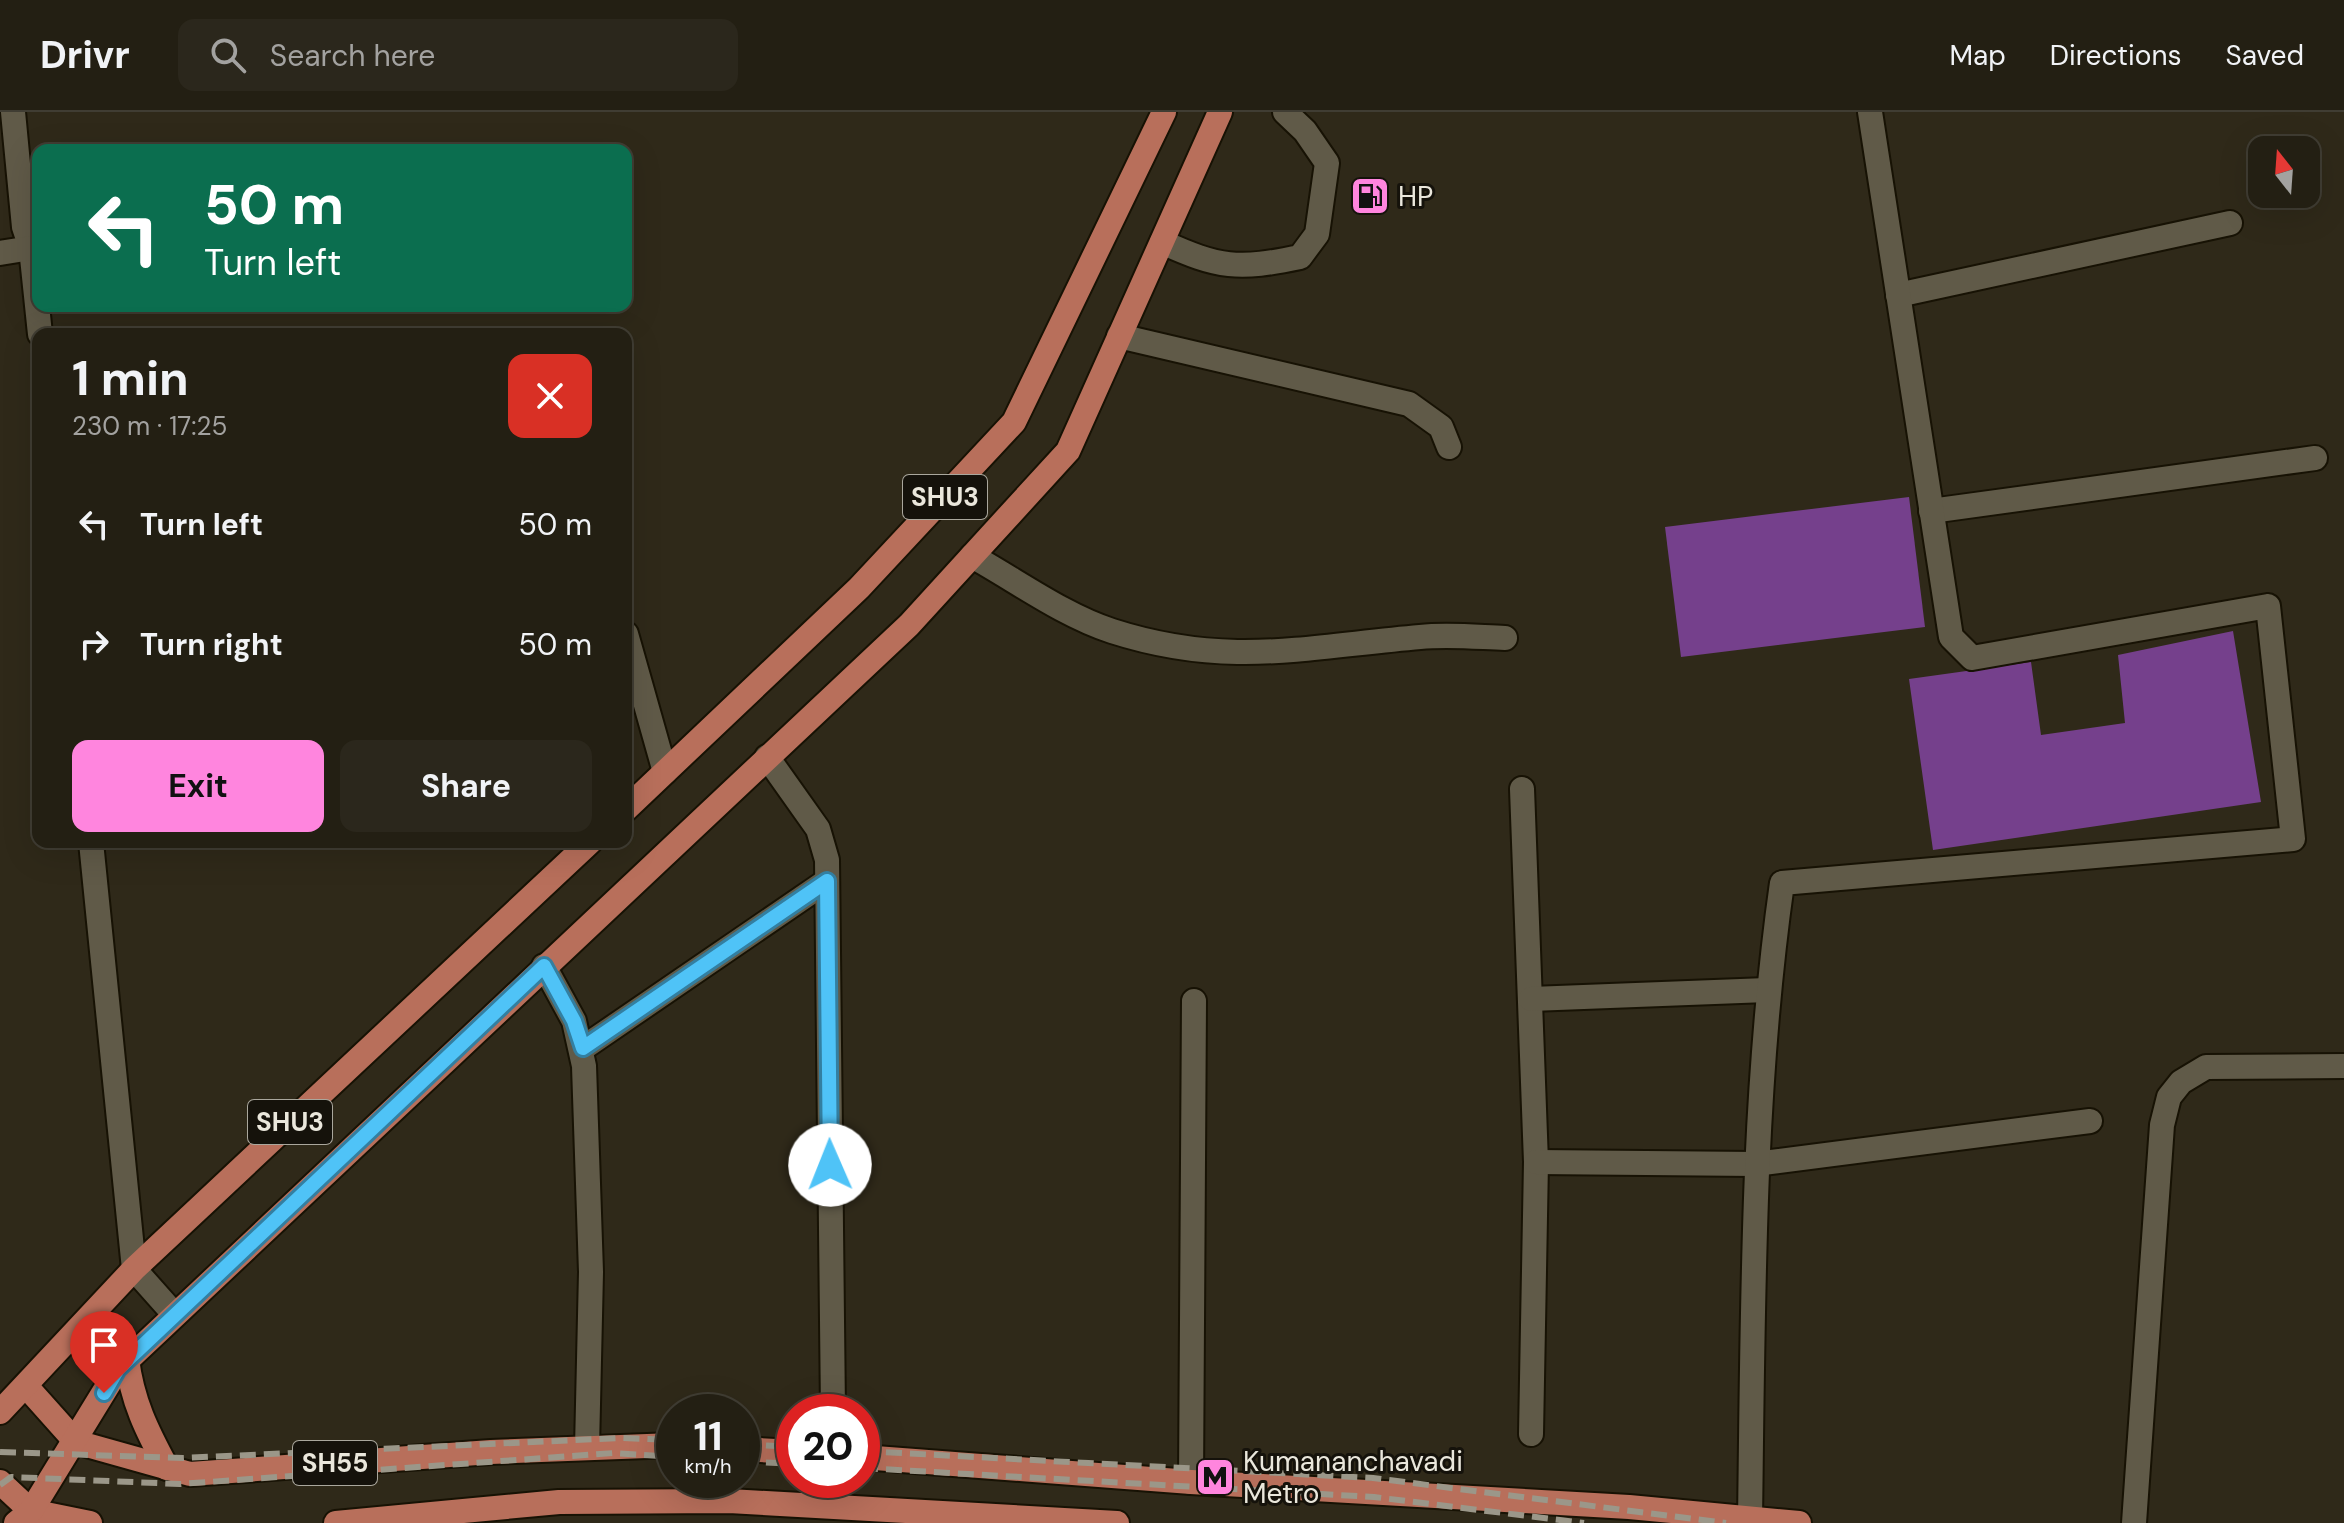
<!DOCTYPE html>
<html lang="en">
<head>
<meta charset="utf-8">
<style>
	:root { --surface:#231f13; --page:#2b271c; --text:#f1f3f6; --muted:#a3a2a0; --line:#403d33; --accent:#ff85de }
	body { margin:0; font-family:"DM Sans",sans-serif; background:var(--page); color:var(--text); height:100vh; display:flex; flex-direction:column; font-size:30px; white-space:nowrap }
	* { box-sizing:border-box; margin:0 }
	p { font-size:26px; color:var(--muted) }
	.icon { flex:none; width:44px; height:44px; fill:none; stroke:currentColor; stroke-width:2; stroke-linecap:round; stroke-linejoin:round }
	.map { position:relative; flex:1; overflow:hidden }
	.sheet { position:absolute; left:32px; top:216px; width:600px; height:520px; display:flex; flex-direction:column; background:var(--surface); border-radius:16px; box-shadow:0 8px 32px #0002,0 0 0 2px var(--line) }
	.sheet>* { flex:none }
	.hud { position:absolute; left:32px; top:32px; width:600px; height:168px; border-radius:16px; box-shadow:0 8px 32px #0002,0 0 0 2px var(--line); background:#0b6e4f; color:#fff; overflow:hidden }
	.needle { width:52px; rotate:343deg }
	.controls { position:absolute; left:2248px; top:24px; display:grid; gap:16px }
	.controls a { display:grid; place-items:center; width:72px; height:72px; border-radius:16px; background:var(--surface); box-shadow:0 8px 32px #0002,0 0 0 2px var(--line); font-size:40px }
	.speed { position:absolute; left:656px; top:1282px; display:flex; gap:16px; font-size:40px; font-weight:700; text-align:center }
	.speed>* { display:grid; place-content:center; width:104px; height:104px; border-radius:50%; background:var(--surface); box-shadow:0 8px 32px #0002,0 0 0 2px var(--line); line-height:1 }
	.speed small { font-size:20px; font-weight:400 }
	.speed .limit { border:12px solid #d22; background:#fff; color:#111 }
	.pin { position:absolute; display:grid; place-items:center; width:68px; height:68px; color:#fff; margin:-82px -34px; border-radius:50% 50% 50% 0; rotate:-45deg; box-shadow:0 0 8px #0007 }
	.pin .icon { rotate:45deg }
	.me { position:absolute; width:88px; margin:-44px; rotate:359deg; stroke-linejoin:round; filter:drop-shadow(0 0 6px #0008) }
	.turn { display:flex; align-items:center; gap:28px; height:168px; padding:0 40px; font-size:36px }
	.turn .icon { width:104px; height:104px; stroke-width:2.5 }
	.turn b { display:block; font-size:56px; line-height:68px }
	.round { display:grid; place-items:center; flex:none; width:84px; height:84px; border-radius:16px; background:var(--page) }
	.headline { display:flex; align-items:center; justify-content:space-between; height:136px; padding:0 40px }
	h1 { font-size:48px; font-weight:700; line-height:60px }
	.button { display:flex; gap:16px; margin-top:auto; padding:16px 40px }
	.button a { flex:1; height:92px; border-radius:16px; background:var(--accent); color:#111; font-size:32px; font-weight:700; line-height:92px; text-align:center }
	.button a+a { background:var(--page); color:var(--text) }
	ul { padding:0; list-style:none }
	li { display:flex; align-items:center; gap:24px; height:120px; padding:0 40px }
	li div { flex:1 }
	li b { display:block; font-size:30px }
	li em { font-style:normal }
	header { display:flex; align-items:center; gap:48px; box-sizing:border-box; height:112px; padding:0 40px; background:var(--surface); border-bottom:2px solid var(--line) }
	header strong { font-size:38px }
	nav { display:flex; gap:44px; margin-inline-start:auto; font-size:28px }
	.search { width:560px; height:72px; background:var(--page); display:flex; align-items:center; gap:20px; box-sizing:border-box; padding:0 28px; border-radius:16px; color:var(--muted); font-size:30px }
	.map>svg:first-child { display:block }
</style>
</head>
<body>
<header>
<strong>Drivr</strong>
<div class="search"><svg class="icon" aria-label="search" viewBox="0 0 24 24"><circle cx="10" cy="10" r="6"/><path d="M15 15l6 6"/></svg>Search here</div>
<nav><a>Map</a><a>Directions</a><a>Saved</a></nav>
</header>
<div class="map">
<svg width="2344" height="1411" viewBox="0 0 2344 1411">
	<rect width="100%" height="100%" fill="#2f2919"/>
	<g fill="#75408c">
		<polygon points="1909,385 1925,515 1681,545 1665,415"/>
		<polygon points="2233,519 2261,690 1933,738 1909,567 2031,550 2041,623 2125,611 2118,543"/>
	</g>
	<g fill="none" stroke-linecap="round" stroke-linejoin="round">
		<defs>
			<g id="minor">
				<polyline points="13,0 24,115 31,136 40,222"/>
				<path d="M 1162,130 C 1219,156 1238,158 1300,145 L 1317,122 L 1327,51 L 1305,19 L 1285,0"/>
				<polyline points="0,141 31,136"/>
				<polyline points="1898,183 2230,111"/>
				<polyline points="1119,224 1409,292 1441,315 1449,335"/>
				<polyline points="1931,399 2315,346"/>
				<path d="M 972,444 C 1017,469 1063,503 1112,519 C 1227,556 1305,535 1420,525 C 1448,522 1477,525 1505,526"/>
				<polyline points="626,522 665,660"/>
				<polyline points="767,645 818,717 827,748 833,1300"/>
				<polyline points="1522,677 1536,1050 1531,1322"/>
				<polyline points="91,730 134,1157 174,1202"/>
				<polyline points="544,854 574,909 584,954 591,1160 587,1336"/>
				<polyline points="1531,887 1767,878"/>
				<polyline points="583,936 827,769"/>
				<polyline points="1536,1050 1755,1052 2090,1009"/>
				<polyline points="1191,1370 1194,889"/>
				<path d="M 1750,1408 C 1753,1195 1752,982 1782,771 L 2293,727 L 2268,494 L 1972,546 L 1951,525 L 1870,0"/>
				<polyline points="2134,1411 2162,1013 2169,985 2181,970 2206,955 2344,954"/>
			</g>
			<g id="major">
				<polyline points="626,697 859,476 1014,310 1164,0"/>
				<path d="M 127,1247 C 132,1289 147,1319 167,1356"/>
				<polyline points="26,1274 76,1330 190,1362 491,1340 674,1333"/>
				<polyline points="0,1300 134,1157 590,730"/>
				<polyline points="742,1337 794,1340"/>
				<polyline points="862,1345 1191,1370 1629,1395 1799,1411"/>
				<polyline points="0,1370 31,1399 90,1411"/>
				<polyline points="16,1411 31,1399 118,1257 909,513 1068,339 1220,0"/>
				<polyline points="336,1411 559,1390 729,1389 1117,1411"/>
			</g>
		</defs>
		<use href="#minor" stroke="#171204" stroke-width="28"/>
		<use href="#major" stroke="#171204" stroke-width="28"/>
		<use href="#minor" stroke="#605a48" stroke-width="24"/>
		<use href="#major" stroke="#b86f5b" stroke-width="24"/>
		<g stroke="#9b9789" stroke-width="6" stroke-dasharray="16 8" stroke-linecap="butt">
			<polyline points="742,1332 794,1335"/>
			<polyline points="862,1339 1373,1366 1726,1411"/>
			<polyline points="0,1340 183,1346 621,1326 674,1328"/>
			<polyline points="742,1349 794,1352"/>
			<polyline points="862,1356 1374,1385 1584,1411"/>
			<polyline points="0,1373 11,1365 180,1372 614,1341 674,1345"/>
		</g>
	</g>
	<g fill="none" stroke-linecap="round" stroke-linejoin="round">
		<defs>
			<polyline id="route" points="104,1281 118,1257 544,854 574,909 583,936 827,769 830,1053"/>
		</defs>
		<use href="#route" stroke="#337fa1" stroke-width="20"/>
		<use href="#route" stroke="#4fc3f7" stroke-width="14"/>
	</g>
	<defs>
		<symbol id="fuel-square" viewBox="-11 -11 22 22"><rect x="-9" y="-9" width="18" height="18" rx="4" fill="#ff85de" stroke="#15120b"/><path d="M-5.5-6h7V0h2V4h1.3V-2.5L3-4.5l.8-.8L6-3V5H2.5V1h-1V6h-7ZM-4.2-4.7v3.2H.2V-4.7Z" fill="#111"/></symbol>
		<symbol id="metro-square" viewBox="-11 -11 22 22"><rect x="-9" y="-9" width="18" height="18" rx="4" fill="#ff85de" stroke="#15120b"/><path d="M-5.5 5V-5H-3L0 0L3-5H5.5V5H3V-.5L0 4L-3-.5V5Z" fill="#111"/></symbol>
	</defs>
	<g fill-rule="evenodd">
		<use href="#fuel-square" x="1348" y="62" width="44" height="44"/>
		<use href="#metro-square" x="1193" y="1343" width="44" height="44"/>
	</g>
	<g text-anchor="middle" stroke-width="6" stroke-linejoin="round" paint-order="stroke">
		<g fill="#15120b" stroke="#aaa79d" stroke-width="2">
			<rect x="903" y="363" width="84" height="44" rx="6"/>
			<rect x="248" y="988" width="84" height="44" rx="6"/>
			<rect x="293" y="1329" width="84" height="44" rx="6"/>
		</g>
		<g font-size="26" font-weight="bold" fill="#eae7dc">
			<text x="945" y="394">SHU3</text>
			<text x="290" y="1019">SHU3</text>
			<text x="335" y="1360">SH55</text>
		</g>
		<g font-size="28" fill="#eae7dc" stroke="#15120b" text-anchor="start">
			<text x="1398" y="94">HP</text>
			<text x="1243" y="1359">Kumananchavadi<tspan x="1243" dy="32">Metro</tspan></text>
		</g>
	</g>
</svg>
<div class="controls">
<a><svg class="needle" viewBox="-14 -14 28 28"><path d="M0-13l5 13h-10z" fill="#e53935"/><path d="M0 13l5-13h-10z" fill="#a3a2a0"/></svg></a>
</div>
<div class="speed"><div>11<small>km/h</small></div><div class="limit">20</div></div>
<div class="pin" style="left:104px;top:1281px;background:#d93025"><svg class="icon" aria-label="arrive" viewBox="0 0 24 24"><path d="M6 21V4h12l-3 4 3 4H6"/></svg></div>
<svg class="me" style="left:830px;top:1053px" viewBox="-20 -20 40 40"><circle r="19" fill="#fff"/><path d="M0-13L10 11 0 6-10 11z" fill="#4fc3f7"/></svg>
<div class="hud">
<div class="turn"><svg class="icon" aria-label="left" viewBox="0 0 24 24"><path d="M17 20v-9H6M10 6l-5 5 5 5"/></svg><div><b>50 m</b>Turn left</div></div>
</div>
<section class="sheet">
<div class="headline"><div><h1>1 min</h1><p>230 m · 17:25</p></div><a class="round" style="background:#d93025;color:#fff"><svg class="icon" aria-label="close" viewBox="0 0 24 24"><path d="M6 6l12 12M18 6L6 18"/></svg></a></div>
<ul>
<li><svg class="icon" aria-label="left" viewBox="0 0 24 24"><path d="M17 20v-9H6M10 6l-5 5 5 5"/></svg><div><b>Turn left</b></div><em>50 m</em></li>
<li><svg class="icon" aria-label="right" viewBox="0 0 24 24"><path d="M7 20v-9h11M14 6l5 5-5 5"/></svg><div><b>Turn right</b></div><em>50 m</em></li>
</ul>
<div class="button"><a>Exit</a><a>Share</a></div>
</section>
</div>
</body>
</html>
